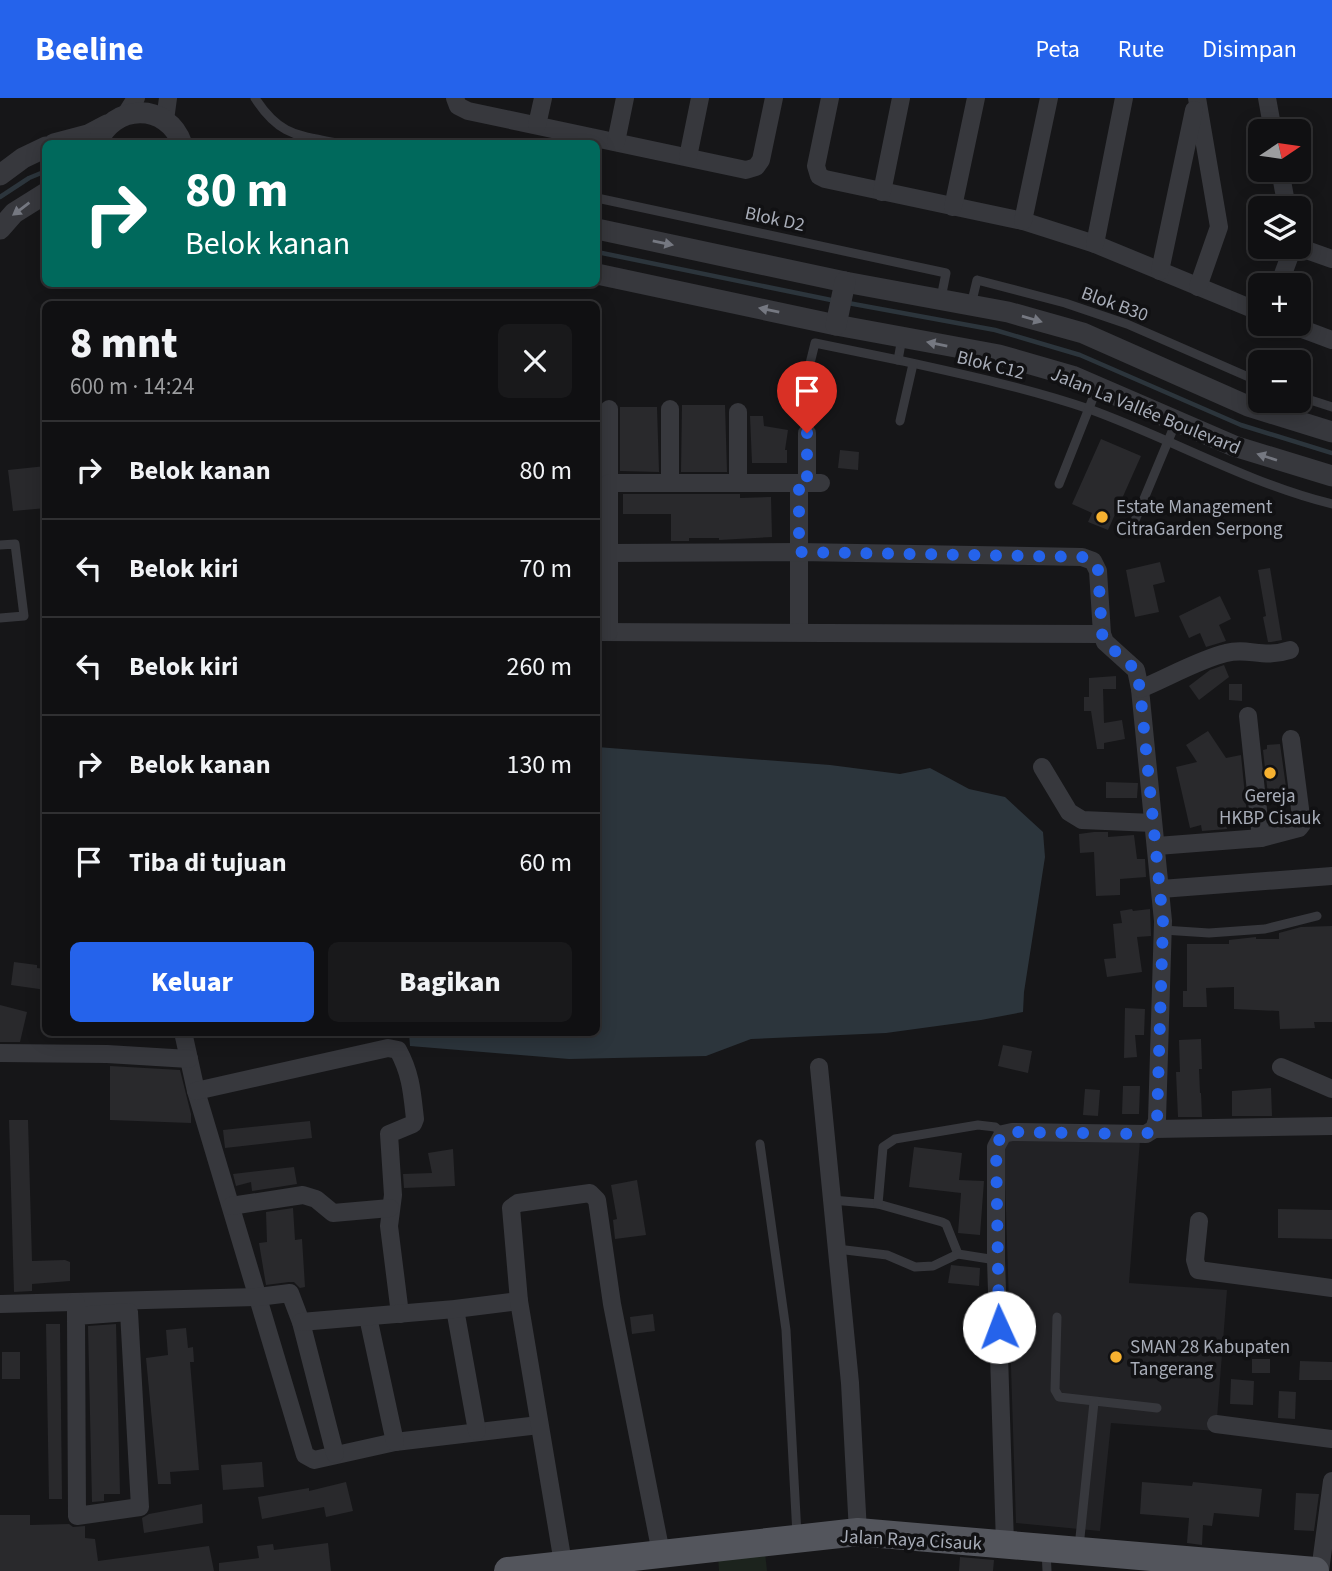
<!DOCTYPE html>
<html lang="id">
<head>
<meta charset="utf-8">
<style>
	:root { --surface:#101012; --page:#19191b; --text:#f1f3f6; --muted:#9c9d9f; --line:#303032; --accent:#2563eb }
	body { margin:0; font-family:"Source Sans 3",sans-serif; background:var(--page); color:var(--text); height:100vh; display:flex; flex-direction:column; font-size:26px; white-space:nowrap }
	* { box-sizing:border-box; margin:0 }
	p { font-size:23px; color:var(--muted) }
	.icon { flex:none; width:38px; height:38px; fill:none; stroke:currentColor; stroke-width:2; stroke-linecap:round; stroke-linejoin:round }
	.map { position:relative; flex:1; overflow:hidden }
	.side { position:absolute; left:42px; top:203px; width:558px; height:735px; display:flex; flex-direction:column; background:var(--surface); border-radius:10px; box-shadow:0 4px 18px #0003,0 0 0 2px var(--line) }
	.side>* { flex:none }
	.guide { position:absolute; left:42px; top:42px; width:558px; height:147px; border-radius:10px; box-shadow:0 4px 18px #0003,0 0 0 2px var(--line); background:#00695c; color:#fff; overflow:hidden }
	.needle { width:46px; rotate:77deg }
	.tools { position:absolute; left:1248px; top:21px; display:grid; gap:14px }
	.tools a { display:grid; place-items:center; width:63px; height:63px; border-radius:10px; background:var(--surface); box-shadow:0 4px 18px #0003,0 0 0 2px var(--line); font-size:35px }
	.pin { position:absolute; display:grid; place-items:center; width:60px; height:60px; color:#fff; margin:-72px -30px; border-radius:50% 50% 50% 0; rotate:-45deg; box-shadow:0 0 7px #0007 }
	.pin .icon { rotate:45deg }
	.me { position:absolute; width:77px; margin:-38px; rotate:358deg; stroke-linejoin:round; filter:drop-shadow(0 0 5px #0008) }
	.turn { display:flex; align-items:center; gap:24px; height:147px; padding:0 28px; font-size:32px }
	.turn .icon { width:91px; height:91px; stroke-width:2.5 }
	.turn b { display:block; font-size:49px; line-height:60px }
	.round { display:grid; place-items:center; flex:none; width:74px; height:74px; border-radius:10px; background:var(--page) }
	.headline { display:flex; align-items:center; justify-content:space-between; height:119px; padding:0 28px }
	h1 { font-size:42px; font-weight:800; line-height:52px }
	.button { display:flex; gap:14px; margin-top:auto; padding:14px 28px }
	.button a { flex:1; height:80px; border-radius:10px; background:var(--accent); color:#fff; font-size:28px; font-weight:800; line-height:80px; text-align:center }
	.button a+a { background:var(--page); color:var(--text) }
	ul { padding:0; list-style:none }
	li { display:flex; align-items:center; gap:21px; height:98px; padding:0 28px; border-top:2px solid var(--line) }
	li div { flex:1 }
	li b { display:block; font-size:26px }
	li em { font-style:normal }
	header { display:flex; align-items:center; gap:42px; box-sizing:border-box; height:98px; padding:0 35px; background:var(--accent); color:#fff }
	header strong { font-size:33px }
	nav { display:flex; gap:38px; margin-inline-start:auto; font-size:24px }
	.map>svg:first-child { display:block }
</style>
</head>
<body>
<header>
<strong>Beeline</strong>
<nav><a>Peta</a><a>Rute</a><a>Disimpan</a></nav>
</header>
<div class="map">
<svg width="1332" height="1473" viewBox="0 0 1332 1473">
	<rect width="100%" height="100%" fill="#161618"/>
	<polygon fill="#222225" points="1013,1035 1140,1042 1129,1185 1227,1192 1216,1333 1111,1325 1100,1433 1016,1425 1004,1051"/>
	<polygon fill="#1c231d" points="765,1454 767,1473 719,1473 718,1457"/>
	<polygon fill="#2c353c" points="597,649 830,667 900,676 930,670 969,691 1005,699 1043,734 1045,759 1024,894 1023,914 981,922 886,935 751,941 706,958 569,961 410,948 409,935 597,934"/>
	<g fill="none" stroke-linecap="round" stroke-linejoin="round">
		<g stroke="#2c353c" stroke-width="4.5">
			<polyline points="0,99 29,80 46,73"/>
			<polyline points="597,154 836,203"/>
			<polyline points="848,205 995,232 1080,257 1241,327 1332,355"/>
		</g>
	</g>
	<g fill="#29292c">
		<polygon points="682,307 725,307 727,374 681,374"/>
		<polygon points="620,309 657,309 659,374 620,373"/>
		<polygon points="750,318 763,318 764,328 788,332 785,352 787,352 787,365 752,365"/>
		<polygon points="1101,341 1141,358 1108,432 1088,424 1092,415 1072,406"/>
		<polygon points="840,352 859,354 858,372 838,370"/>
		<polygon points="46,368 46,410 13,413 8,372"/>
		<polygon points="623,396 740,396 740,400 771,399 772,439 719,442 719,440 689,440 689,443 671,443 671,416 623,416"/>
		<polygon points="1160,464 1165,484 1153,487 1159,514 1135,519 1126,472"/>
		<polygon points="1270,470 1282,542 1271,544 1268,544 1263,519 1266,518 1258,472"/>
		<polygon points="1220,498 1231,521 1219,527 1226,543 1206,549 1200,535 1189,540 1179,518"/>
		<polygon points="1224,567 1229,579 1199,602 1189,588 1210,572"/>
		<polygon points="1116,578 1116,591 1103,591 1104,625 1122,622 1125,641 1104,645 1104,651 1097,651 1091,613 1084,613 1084,599 1089,599 1089,580"/>
		<polygon points="1229,586 1242,586 1242,603 1229,602"/>
		<polygon points="1208,633 1226,660 1241,657 1247,718 1225,720 1227,731 1202,733 1201,727 1190,730 1176,669 1197,664 1186,647"/>
		<polygon points="1280,646 1287,696 1268,697 1263,652 1267,651 1267,647"/>
		<polygon points="1106,684 1138,685 1137,700 1106,700"/>
		<polygon points="1094,734 1108,734 1108,739 1134,737 1137,761 1145,761 1146,779 1120,781 1120,797 1096,798 1094,754 1080,755 1079,736"/>
		<polygon points="1132,811 1133,813 1150,811 1151,838 1137,839 1142,874 1107,879 1104,861 1116,860 1113,826 1122,825 1120,813"/>
		<polygon points="1332,828 1332,924 1314,924 1315,930 1280,931 1279,913 1234,911 1234,889 1206,890 1207,909 1183,909 1183,893 1187,893 1187,846 1229,846 1229,842 1256,839 1256,841 1279,841 1279,835 1301,829"/>
		<polygon points="14,864 37,867 37,870 46,871 46,892 11,887"/>
		<polygon points="0,907 27,914 20,944 0,944"/>
		<polygon points="1125,910 1145,911 1144,937 1135,937 1137,959 1124,960"/>
		<polygon points="1201,941 1202,971 1199,971 1200,995 1201,995 1202,1019 1178,1019 1176,974 1180,974 1179,942"/>
		<polygon points="1003,947 1032,953 1028,975 998,968"/>
		<polygon points="110,968 180,972 191,1016 191,1025 110,1022"/>
		<polygon points="1123,988 1140,988 1139,1016 1122,1016"/>
		<polygon points="1271,990 1272,1018 1232,1018 1232,993"/>
		<polygon points="1085,991 1100,992 1098,1018 1083,1017"/>
		<polygon points="9,1022 28,1022 32,1163 65,1162 70,1164 70,1183 32,1186 32,1193 14,1194"/>
		<polygon points="310,1023 312,1040 225,1050 223,1032"/>
		<polygon points="914,1049 962,1055 959,1082 984,1083 980,1137 958,1135 961,1095 909,1089"/>
		<polygon points="453,1051 455,1088 404,1090 403,1076 432,1075 428,1055"/>
		<polygon points="294,1069 297,1086 252,1093 251,1084 236,1088 233,1076"/>
		<polygon points="637,1082 646,1137 615,1141 613,1122 617,1121 611,1087"/>
		<polygon points="293,1110 295,1142 302,1141 305,1189 300,1190 294,1184 289,1184 266,1187 259,1145 267,1144 266,1114"/>
		<polygon points="1278,1111 1332,1112 1332,1141 1278,1140"/>
		<polygon points="951,1167 980,1170 979,1188 948,1185"/>
		<polygon points="653,1216 655,1233 632,1236 630,1219"/>
		<polygon points="46,1226 60,1226 62,1401 49,1401"/>
		<polygon points="116,1226 120,1396 104,1396 104,1403 92,1404 88,1228"/>
		<polygon points="186,1230 188,1250 193,1249 194,1264 190,1264 199,1372 170,1374 171,1386 158,1386 146,1260 168,1257 166,1232"/>
		<rect x="2" y="1254" width="18" height="27"/>
		<rect x="1252" y="1261" width="18" height="14"/>
		<polygon points="1300,1263 1332,1264 1332,1282 1299,1282"/>
		<polygon points="1231,1281 1254,1283 1253,1307 1230,1306"/>
		<polygon points="1279,1293 1296,1294 1295,1321 1278,1320"/>
		<polygon points="262,1364 264,1389 223,1392 221,1367"/>
		<polygon points="346,1384 353,1413 326,1419 324,1409 262,1421 258,1399 309,1390 309,1393"/>
		<polygon points="1142,1384 1192,1388 1193,1384 1262,1391 1259,1419 1214,1415 1212,1428 1203,1427 1202,1447 1187,1445 1189,1420 1140,1416"/>
		<polygon points="1296,1395 1319,1396 1314,1433 1294,1432"/>
		<polygon points="202,1406 203,1425 144,1435 142,1420 149,1416"/>
		<polygon points="0,1417 30,1417 30,1427 69,1426 73,1429 85,1428 85,1440 95,1441 98,1463 209,1448 214,1473 0,1473"/>
		<polygon points="328,1445 331,1473 219,1473 219,1465 259,1460 257,1448 273,1446 274,1452"/>
		<polygon points="960,1459 994,1462 993,1473 959,1473"/>
	</g>
	<g fill="none" stroke-linecap="round" stroke-linejoin="round">
		<g stroke="#37383d" stroke-width="9">
			<path d="M 255,0 C 280,39 299,37 341,46"/>
			<polyline points="597,100 946,175 941,200"/>
			<polyline points="971,207 977,182 1065,205 1127,226 1260,284"/>
			<path d="M 902,240 L 898,262 C 962,276 1027,290 1089,311 C 1170,340 1247,385 1332,406"/>
			<polyline points="804,290 815,245 898,262"/>
			<polyline points="1298,298 1332,309"/>
			<polyline points="900,323 913,266"/>
			<polyline points="1059,386 1097,290"/>
			<polyline points="1131,432 1176,324"/>
			<polyline points="0,447 15,446 24,518 0,520"/>
			<polyline points="1163,832 1209,835 1265,831 1317,818"/>
			<polyline points="760,1046 786,1232 797,1437"/>
			<polyline points="832,1102 878,1106 942,1124 946,1126 958,1156"/>
			<polyline points="878,1106 883,1049 895,1041 978,1027 995,1029 1003,1036"/>
			<polyline points="837,1151 887,1157 915,1169 933,1168 958,1156 996,1162"/>
			<polyline points="1057,1219 1055,1292 1059,1299 1157,1310"/>
			<polyline points="1079,1449 1094,1304"/>
			<polyline points="1046,1452 1047,1473"/>
		</g>
		<g stroke="#37383d" stroke-width="18">
			<polyline points="455,0 458,8 468,13 746,72 756,69 761,62 774,0"/>
			<polyline points="830,0 816,68 819,78 825,81 1023,123 1095,146 1260,214"/>
			<polyline points="1197,0 1219,129 1198,189"/>
			<polyline points="1267,0 1273,33"/>
			<polyline points="126,16 136,0"/>
			<polyline points="165,22 168,0"/>
			<polyline points="537,27 543,0"/>
			<polyline points="616,44 625,0"/>
			<polyline points="688,59 700,0"/>
			<polyline points="1280,72 1287,110"/>
			<polyline points="882,94 901,0"/>
			<polyline points="953,109 976,0"/>
			<polyline points="1023,123 1049,0"/>
			<polyline points="1095,146 1124,0"/>
			<polyline points="1298,149 1332,161"/>
			<polyline points="1160,173 1194,12"/>
			<polyline points="1279,187 1293,149"/>
			<polyline points="1289,226 1332,242"/>
			<polyline points="670,311 670,385"/>
			<polyline points="738,314 738,385"/>
			<polyline points="807,335 807,385"/>
			<polyline points="609,385 609,311"/>
			<polyline points="799,385 799,533"/>
			<polyline points="609,455 799,454 1082,459 1093,463 1098,473 1102,536 1105,544 1136,572 1140,591 1163,823 1157,1022 1154,1031 1146,1036 1012,1034 1003,1036 996,1049 996,1162 1005,1446"/>
			<polyline points="597,534 1102,536"/>
			<polyline points="609,534 609,385 821,385"/>
			<path d="M 1140,591 C 1165,581 1200,561 1226,555 C 1248,549 1263,561 1290,552"/>
			<polyline points="1248,618 1261,740"/>
			<polyline points="1042,669 1069,714 1082,722 1153,725"/>
			<polyline points="1157,748 1261,740 1299,730 1302,726 1291,641"/>
			<polyline points="1161,791 1332,778"/>
			<polyline points="183,934 196,993 305,1357 314,1362 395,1344 539,1327"/>
			<polyline points="0,955 107,956 189,961"/>
			<polyline points="819,969 850,1285 858,1434"/>
			<polyline points="1281,969 1332,991"/>
			<path d="M 196,993 L 388,950 L 398,952 C 411,976 412,994 415,1021 L 413,1026 L 389,1036 L 393,1097 L 389,1128 L 400,1216"/>
			<polyline points="1154,1031 1332,1028"/>
			<polyline points="231,1108 303,1097 316,1101 333,1115 390,1110"/>
			<polyline points="1199,1123 1195,1162 1198,1172 1332,1190"/>
			<polyline points="0,1206 258,1199 290,1195 301,1224 335,1356"/>
			<polyline points="455,1211 477,1333"/>
			<polyline points="76,1218 129,1214 140,1409 77,1418 76,1218 76,1204"/>
			<polyline points="368,1219 395,1344"/>
			<polyline points="301,1224 455,1211 519,1203"/>
			<polyline points="1216,1326 1332,1341"/>
			<polyline points="563,1465 519,1203 511,1110 518,1105 590,1095 597,1102 612,1206 661,1455"/>
			<polyline points="1320,1473 1332,1383"/>
		</g>
		<g stroke="#37383d" stroke-width="21">
			<polyline points="54,46 88,37 107,27"/>
			<path d="M 97,46 C 112,5 168,4 182,46"/>
			<polyline points="0,77 23,60 46,49"/>
			<polyline points="0,131 14,115 46,95"/>
			<polyline points="597,131 845,184 1008,214 1083,235 1248,308 1332,334"/>
			<polyline points="597,176 836,227 999,257 1072,278 1234,348 1332,378"/>
			<polyline points="836,227 845,184"/>
		</g>
		<polyline stroke="#53555c" stroke-width="28" points="508,1473 858,1434 1315,1473"/>
	</g>
	<defs><path id="oneway-solid" d="M-6-.8H1V-3.2L6.5 0L1 3.2V.8H-6Z" transform="scale(1.75)"/></defs>
	<g fill="#757881">
		<use href="#oneway-solid" transform="translate(21 111) rotate(143)"/>
		<use href="#oneway-solid" transform="translate(663 145) rotate(12)"/>
		<use href="#oneway-solid" transform="translate(769 212) rotate(-168)"/>
		<use href="#oneway-solid" transform="translate(1032 221) rotate(16)"/>
		<use href="#oneway-solid" transform="translate(937 246) rotate(-169)"/>
		<use href="#oneway-solid" transform="translate(1267 359) rotate(-162)"/>
	</g>
	<g fill="none" stroke-linecap="round" stroke-linejoin="round">
		<path stroke="#2563eb" stroke-width="12" stroke-dasharray="0 21.6" d="M 807,335 L 807,385 L 799,385 L 799,454 L 1082,459 L 1093,463 L 1098,472 L 1102,536 L 1105,544 L 1136,572 L 1140,591 L 1163,824 L 1157,1022 L 1154,1031 L 1146,1036 L 1012,1034 C 1003,1037 1000,1039 996,1048 L 999,1229"/>
	</g>
	<g fill="#f6b130" stroke="#111113" stroke-width="2.5">
		<circle cx="1102" cy="419" r="7"/>
		<circle cx="1270" cy="675" r="7"/>
		<circle cx="1116" cy="1259" r="7"/>
	</g>
	<g text-anchor="middle" stroke-width="7" stroke-linejoin="round" paint-order="stroke">
		<g font-size="19" fill="#a8adb8" stroke="#111113">
			<text transform="translate(775 120) rotate(12)" y="7">Blok D2</text>
			<text transform="translate(1115 205) rotate(20)" y="7">Blok B30</text>
			<text transform="translate(991 266) rotate(14)" y="7">Blok C12</text>
			<text transform="translate(1146 312) rotate(22)" y="7">Jalan La Vallée Boulevard</text>
			<text transform="translate(911 1441) rotate(3)" y="7">Jalan Raya Cisauk</text>
		</g>
		<g font-size="19" fill="#a8adb8" stroke="#111113" text-anchor="start">
			<text x="1116" y="415">Estate Management<tspan x="1116" dy="22">CitraGarden Serpong</tspan></text>
			<text x="1270" y="704" text-anchor="middle">Gereja<tspan x="1270" dy="22">HKBP Cisauk</tspan></text>
			<text x="1130" y="1255">SMAN 28 Kabupaten<tspan x="1130" dy="22">Tangerang</tspan></text>
		</g>
	</g>
</svg>
<div class="tools">
<a><svg class="needle" viewBox="-14 -14 28 28"><path d="M0-13l5 13h-10z" fill="#e53935"/><path d="M0 13l5-13h-10z" fill="#9c9d9f"/></svg></a>
<a><svg class="icon" aria-label="layers" viewBox="0 0 24 24"><path d="M12 4l9 5-9 5-9-5zM3 14l9 5 9-5"/></svg></a>
<a>+</a>
<a>−</a>
</div>
<div class="pin" style="left:807px;top:335px;background:#d93025"><svg class="icon" aria-label="arrive" viewBox="0 0 24 24"><path d="M6 21V4h12l-3 4 3 4H6"/></svg></div>
<svg class="me" style="left:999px;top:1229px" viewBox="-20 -20 40 40"><circle r="19" fill="#fff"/><path d="M0-13L10 11 0 6-10 11z" fill="#2563eb"/></svg>
<div class="guide">
<div class="turn"><svg class="icon" aria-label="right" viewBox="0 0 24 24"><path d="M7 20v-9h11M14 6l5 5-5 5"/></svg><div><b>80 m</b>Belok kanan</div></div>
</div>
<section class="side">
<div class="headline"><div><h1>8 mnt</h1><p>600 m · 14:24</p></div><a class="round"><svg class="icon" aria-label="close" viewBox="0 0 24 24"><path d="M6 6l12 12M18 6L6 18"/></svg></a></div>
<ul>
<li><svg class="icon" aria-label="right" viewBox="0 0 24 24"><path d="M7 20v-9h11M14 6l5 5-5 5"/></svg><div><b>Belok kanan</b></div><em>80 m</em></li>
<li><svg class="icon" aria-label="left" viewBox="0 0 24 24"><path d="M17 20v-9H6M10 6l-5 5 5 5"/></svg><div><b>Belok kiri</b></div><em>70 m</em></li>
<li><svg class="icon" aria-label="left" viewBox="0 0 24 24"><path d="M17 20v-9H6M10 6l-5 5 5 5"/></svg><div><b>Belok kiri</b></div><em>260 m</em></li>
<li><svg class="icon" aria-label="right" viewBox="0 0 24 24"><path d="M7 20v-9h11M14 6l5 5-5 5"/></svg><div><b>Belok kanan</b></div><em>130 m</em></li>
<li><svg class="icon" aria-label="arrive" viewBox="0 0 24 24"><path d="M6 21V4h12l-3 4 3 4H6"/></svg><div><b>Tiba di tujuan</b></div><em>60 m</em></li>
</ul>
<div class="button"><a>Keluar</a><a>Bagikan</a></div>
</section>
</div>
</body>
</html>
